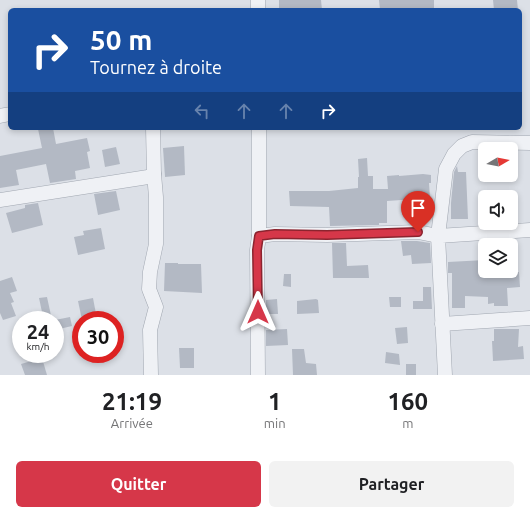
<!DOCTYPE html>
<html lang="fr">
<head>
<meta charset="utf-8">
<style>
	:root { --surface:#fff; --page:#f2f2f2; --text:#202124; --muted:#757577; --accent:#d63749 }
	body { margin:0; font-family:Ubuntu,sans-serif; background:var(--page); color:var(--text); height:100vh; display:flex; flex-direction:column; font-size:15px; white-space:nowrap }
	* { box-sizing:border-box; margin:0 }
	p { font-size:13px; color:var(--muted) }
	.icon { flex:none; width:22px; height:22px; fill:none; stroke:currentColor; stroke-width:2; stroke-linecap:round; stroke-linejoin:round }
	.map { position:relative; height:375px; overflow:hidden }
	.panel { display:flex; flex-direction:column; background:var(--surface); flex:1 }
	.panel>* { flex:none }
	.guide { position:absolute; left:8px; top:8px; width:514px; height:122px; border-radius:6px; box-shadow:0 2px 6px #0003; background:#1a4fa0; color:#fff; overflow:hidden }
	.needle { width:26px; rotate:80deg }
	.tools { position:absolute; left:478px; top:142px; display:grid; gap:8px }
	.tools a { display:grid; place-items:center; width:40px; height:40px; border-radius:6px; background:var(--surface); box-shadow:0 2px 6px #0003; font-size:20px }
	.speed { position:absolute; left:12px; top:311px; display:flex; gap:8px; font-size:20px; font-weight:700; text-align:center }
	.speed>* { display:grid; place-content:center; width:52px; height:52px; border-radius:50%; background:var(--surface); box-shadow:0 2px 6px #0003; line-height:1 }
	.speed small { font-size:10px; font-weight:400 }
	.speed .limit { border:6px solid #d22; background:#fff; color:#111 }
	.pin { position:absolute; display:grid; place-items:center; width:34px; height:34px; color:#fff; margin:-41px -17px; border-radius:50% 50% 50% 0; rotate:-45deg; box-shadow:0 0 4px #0007 }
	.pin .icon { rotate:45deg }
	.me { position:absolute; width:44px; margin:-22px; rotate:0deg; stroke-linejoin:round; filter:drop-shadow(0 0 3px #0008) }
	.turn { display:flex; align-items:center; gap:14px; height:84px; padding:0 16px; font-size:18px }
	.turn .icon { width:52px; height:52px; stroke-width:2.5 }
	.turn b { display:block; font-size:28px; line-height:34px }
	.lanes { display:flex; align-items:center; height:38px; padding:0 16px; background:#0003; justify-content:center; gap:20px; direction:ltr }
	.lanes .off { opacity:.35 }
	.eta { display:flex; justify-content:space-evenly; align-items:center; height:68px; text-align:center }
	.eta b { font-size:24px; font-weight:700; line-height:28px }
	.cta { display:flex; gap:8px; margin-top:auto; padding:8px 16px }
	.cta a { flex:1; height:46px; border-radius:6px; background:var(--accent); color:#fff; font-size:16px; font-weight:700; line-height:46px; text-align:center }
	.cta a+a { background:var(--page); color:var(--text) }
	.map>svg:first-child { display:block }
</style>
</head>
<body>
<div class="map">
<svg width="530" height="375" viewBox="0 0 530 375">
	<rect width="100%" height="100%" fill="#dce0e7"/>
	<g fill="#b3b9c4">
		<polygon points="279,0 321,0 322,10 279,10"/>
		<polygon points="379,0 434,0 434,9 380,10"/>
		<polygon points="493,0 517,0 518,10 494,10"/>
		<polygon points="43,128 53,128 56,144 87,138 90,151 87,152 90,168 75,171 76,179 50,183 46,164 16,170 19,185 0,188 0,156 42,148 38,129"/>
		<polygon points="184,146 185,175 165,177 163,148"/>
		<polygon points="116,147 120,164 105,167 102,150"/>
		<polygon points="367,158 368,176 373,176 373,189 388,189 387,176 399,175 399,176 423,174 431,175 431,183 429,183 430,198 387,201 387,223 379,223 379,225 330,226 329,207 290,206 289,191 329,191 358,188 358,177 359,177 358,159"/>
		<polygon points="457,166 458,172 466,172 468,219 451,219 451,203 454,172"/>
		<polygon points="116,191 120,210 98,215 94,194"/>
		<polygon points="38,203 43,225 12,233 6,213 25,208 25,205"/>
		<polygon points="101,228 105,249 78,255 74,237 84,235 83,231"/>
		<polygon points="401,241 417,241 430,243 431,263 412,264 411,255 403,256"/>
		<polygon points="332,243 346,243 347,266 368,265 369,278 333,278"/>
		<polygon points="485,260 485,271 488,271 489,274 519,272 520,287 507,288 508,306 494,306 494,303 488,304 488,297 465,296 465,308 452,308 452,273 448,273 448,262"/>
		<polygon points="165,263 178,263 178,264 201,264 202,293 164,291"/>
		<polygon points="284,274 291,274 291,287 283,286"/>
		<polygon points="12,277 17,291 10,293 14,302 11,303 16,316 3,320 0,313 0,281"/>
		<polygon points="423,287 431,287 432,309 413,309 413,301 423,301"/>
		<polygon points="47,297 52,320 46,320 42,312 39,298"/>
		<polygon points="389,297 401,297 401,307 390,307"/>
		<polygon points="93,298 97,319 82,320 78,301"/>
		<polygon points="277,299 278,314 266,314 266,300"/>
		<polygon points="316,299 318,300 319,313 297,314 297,301"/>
		<polygon points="70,317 72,326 55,330 55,320"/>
		<polygon points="407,327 408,343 397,344 395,328"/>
		<polygon points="287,329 288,345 266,346 266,330"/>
		<polygon points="494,329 519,329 518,347 523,346 524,359 493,361 492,341 494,341"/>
		<polygon points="179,348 194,348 194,368 180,368"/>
		<polygon points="292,349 304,349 306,363 316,364 317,375 293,375"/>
		<polygon points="386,352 399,354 400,365 385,363"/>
		<polygon points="42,358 47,375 25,375 21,364"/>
		<rect x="406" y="364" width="10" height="11"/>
	</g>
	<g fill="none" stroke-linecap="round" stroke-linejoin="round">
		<defs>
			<g id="minor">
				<polyline points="258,0 258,10"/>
				<polyline points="0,116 10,114"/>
				<polyline points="0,200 148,177 154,174 153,128"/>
				<polyline points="259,236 259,128"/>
				<polyline points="442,324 530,318"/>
				<polyline points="151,375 150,330 156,307 149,289 150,272 156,244 156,197 154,174"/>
				<polyline points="258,375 257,250 259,236 275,234 327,235 418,232 438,236 446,169 454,154 462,146 472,142 530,143"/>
				<polyline points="445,375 438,236 530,230"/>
			</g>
		</defs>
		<use href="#minor" stroke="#a1a7b1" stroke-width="15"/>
		<use href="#minor" stroke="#eff1f5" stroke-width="14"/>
	</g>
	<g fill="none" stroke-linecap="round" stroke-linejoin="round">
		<defs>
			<polyline id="route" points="258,312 257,250 259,236 275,234 327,235 418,232"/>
		</defs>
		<use href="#route" stroke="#8b242f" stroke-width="10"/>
		<use href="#route" stroke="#d63749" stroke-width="7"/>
	</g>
</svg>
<div class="tools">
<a><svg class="needle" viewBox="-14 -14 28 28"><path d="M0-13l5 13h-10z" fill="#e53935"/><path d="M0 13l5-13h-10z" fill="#757577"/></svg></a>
<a><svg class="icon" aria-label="sound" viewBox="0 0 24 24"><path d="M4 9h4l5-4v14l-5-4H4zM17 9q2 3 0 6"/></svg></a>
<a><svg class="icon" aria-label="layers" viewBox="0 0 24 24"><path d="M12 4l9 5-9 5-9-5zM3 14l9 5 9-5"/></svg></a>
</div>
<div class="speed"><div>24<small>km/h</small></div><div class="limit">30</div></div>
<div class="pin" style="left:418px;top:232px;background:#d93025"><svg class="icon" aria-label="arrive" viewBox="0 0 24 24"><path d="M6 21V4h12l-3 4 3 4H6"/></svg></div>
<svg class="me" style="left:258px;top:312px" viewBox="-20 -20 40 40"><path d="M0-17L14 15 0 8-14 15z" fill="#d63749" stroke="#fff" stroke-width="4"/></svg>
<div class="guide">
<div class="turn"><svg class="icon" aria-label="right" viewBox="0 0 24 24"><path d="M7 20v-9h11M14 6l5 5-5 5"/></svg><div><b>50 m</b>Tournez à droite</div></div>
<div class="lanes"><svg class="icon off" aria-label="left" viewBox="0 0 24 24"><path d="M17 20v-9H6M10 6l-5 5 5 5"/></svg><svg class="icon off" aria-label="ahead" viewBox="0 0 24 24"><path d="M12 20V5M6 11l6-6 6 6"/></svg><svg class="icon off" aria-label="ahead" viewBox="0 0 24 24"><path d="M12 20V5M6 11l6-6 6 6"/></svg><svg class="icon" aria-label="right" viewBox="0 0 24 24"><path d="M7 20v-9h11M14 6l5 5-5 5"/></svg></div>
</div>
</div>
<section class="panel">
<div class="eta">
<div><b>21:19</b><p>Arrivée</p></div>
<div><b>1</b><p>min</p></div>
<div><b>160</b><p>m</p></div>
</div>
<div class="cta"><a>Quitter</a><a>Partager</a></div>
</section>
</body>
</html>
